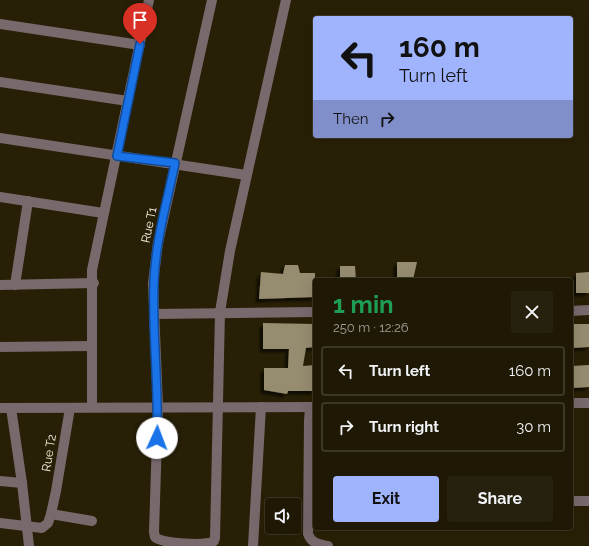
<!DOCTYPE html>
<html lang="en">
<head>
<meta charset="utf-8">
<style>
	:root { --surface:#1e1804; --page:#26210e; --text:#f1f3f6; --muted:#a1a09a; --line:#3c3726; --accent:#a0b3fd }
	body { margin:0; font-family:Raleway,sans-serif; background:var(--page); color:var(--text); height:100vh; display:flex; flex-direction:column; font-size:15px; white-space:nowrap }
	* { box-sizing:border-box; margin:0 }
	p { font-size:13px; color:var(--muted) }
	.icon { flex:none; width:22px; height:22px; fill:none; stroke:currentColor; stroke-width:2; stroke-linecap:round; stroke-linejoin:round }
	.map { position:relative; flex:1; overflow:hidden }
	.details { position:absolute; left:313px; top:278px; width:260px; height:252px; display:flex; flex-direction:column; background:var(--surface); border-radius:4px; box-shadow:0 4px 16px #0002,0 0 0 1px var(--line) }
	.details>* { flex:none }
	.top-card { position:absolute; left:313px; top:16px; width:260px; height:122px; border-radius:4px; box-shadow:0 4px 16px #0002,0 0 0 1px var(--line); background:#a0b3fd; color:#111; overflow:hidden }
	.controls { position:absolute; left:265px; top:498px; display:grid; gap:8px }
	.controls a { display:grid; place-items:center; width:36px; height:36px; border-radius:4px; background:var(--surface); box-shadow:0 4px 16px #0002,0 0 0 1px var(--line); font-size:20px }
	.pin { position:absolute; display:grid; place-items:center; width:34px; height:34px; color:#fff; margin:-41px -17px; border-radius:50% 50% 50% 0; rotate:-45deg; box-shadow:0 0 4px #0007 }
	.pin .icon { rotate:45deg }
	.me { position:absolute; width:44px; margin:-22px; rotate:2deg; stroke-linejoin:round; filter:drop-shadow(0 0 3px #0008) }
	.turn { display:flex; align-items:center; gap:14px; height:84px; padding:0 20px; font-size:18px }
	.turn .icon { width:52px; height:52px; stroke-width:2.5 }
	.turn b { display:block; font-size:28px; line-height:34px }
	.then { display:flex; align-items:center; height:38px; padding:0 20px; background:#0003; gap:8px; font-size:15px }
	.round { display:grid; place-items:center; flex:none; width:42px; height:42px; border-radius:4px; background:var(--page) }
	.summary { display:flex; align-items:center; justify-content:space-between; height:68px; padding:0 20px }
	h1 { font-size:24px; font-weight:700; line-height:30px; color:#1e9e55 }
	.action { display:flex; gap:8px; margin-top:auto; padding:8px 20px }
	.action a { flex:1; height:46px; border-radius:4px; background:var(--accent); color:#111; font-size:16px; font-weight:700; line-height:46px; text-align:center }
	.action a+a { background:var(--page); color:var(--text) }
	ul { padding:0; list-style:none }
	li { display:flex; align-items:center; gap:12px; height:50px; margin:0 8px 6px; padding:0 12px; border:2px solid var(--line); border-radius:4px }
	li div { flex:1 }
	li b { display:block; font-size:15px }
	li em { font-style:normal }
	.map>svg:first-child { display:block }
</style>
</head>
<body>
<div class="map">
<svg width="589" height="546" viewBox="0 0 589 546">
	<defs>
		<filter id="shadow"><feDropShadow dx="-3.5" dy="3.5" stdDeviation="1" flood-color="#0009"/></filter>
	</defs>
	<rect width="100%" height="100%" fill="#282006"/>
	<g fill="#968c6f" filter="url(#shadow)">
		<polygon points="397,262 417,262 413,280 397,280"/>
		<polygon points="285,265 298,265 300,273 315,273 315,297 259,299 261,272 283,274"/>
		<polygon points="340,266 355,266 356,280 340,280"/>
		<polygon points="589,272 589,293 576,293 576,273"/>
		<polygon points="263,323 315,324 315,347 306,348 303,366 315,365 315,391 288,391 287,394 264,390 264,368 288,368 289,349 263,349"/>
		<polygon points="571,324 589,324 589,347 571,348"/>
		<polygon points="589,365 589,387 571,388 571,366"/>
	</g>
	<g fill="none" stroke-linecap="round" stroke-linejoin="round">
		<g stroke="#78696d" stroke-width="10">
			<path d="M 212,0 L 158,243 L 153,283 L 158,407 L 154,532 L 155,537 C 162,544 206,546 214,541 L 215,538 L 220,312 L 230,251 L 286,0"/>
			<polyline points="0,24 140,45"/>
			<polyline points="0,82 128,101"/>
			<polyline points="0,138 246,175"/>
			<polyline points="0,197 103,213"/>
			<polyline points="0,285 94,283"/>
			<polyline points="15,285 28,201"/>
			<polyline points="571,311 589,310"/>
			<polyline points="154,314 315,312"/>
			<polyline points="0,347 91,346"/>
			<polyline points="571,403 589,403"/>
			<polyline points="92,407 92,270 149,0"/>
			<path d="M 310,407 L 309,421 L 308,534 C 312,544 319,544 328,546"/>
			<polyline points="0,408 315,407"/>
			<polyline points="11,408 22,483 29,546"/>
			<polyline points="70,408 56,491 51,514 92,521"/>
			<polyline points="0,481 22,483"/>
			<polyline points="571,501 589,501"/>
			<polyline points="0,523 42,528 48,523 51,514"/>
			<polyline points="253,546 261,407"/>
		</g>
	</g>
	<g fill="none" stroke-linecap="round" stroke-linejoin="round">
		<defs>
			<path id="route" d="M 140,44 L 117,156 L 175,163 C 167,202 155,243 154,283 C 152,335 159,387 157,438"/>
		</defs>
		<use href="#route" stroke="#114b97" stroke-width="10"/>
		<use href="#route" stroke="#1a73e8" stroke-width="7"/>
	</g>
	<g text-anchor="middle" stroke-width="4" stroke-linejoin="round" paint-order="stroke">
		<g font-size="12" fill="#f8f2e3" stroke="#282006">
			<text transform="translate(149 225) rotate(-78)" y="4">Rue T1</text>
			<text transform="translate(49 453) rotate(-81)" y="4">Rue T2</text>
		</g>
	</g>
</svg>
<div class="controls">
<a><svg class="icon" aria-label="sound" viewBox="0 0 24 24"><path d="M4 9h4l5-4v14l-5-4H4zM17 9q2 3 0 6"/></svg></a>
</div>
<div class="pin" style="left:140px;top:44px;background:#d93025"><svg class="icon" aria-label="arrive" viewBox="0 0 24 24"><path d="M6 21V4h12l-3 4 3 4H6"/></svg></div>
<svg class="me" style="left:157px;top:438px" viewBox="-20 -20 40 40"><circle r="19" fill="#fff"/><path d="M0-13L10 11 0 6-10 11z" fill="#1a73e8"/></svg>
<div class="top-card">
<div class="turn"><svg class="icon" aria-label="left" viewBox="0 0 24 24"><path d="M17 20v-9H6M10 6l-5 5 5 5"/></svg><div><b>160 m</b>Turn left</div></div>
<div class="then">Then<svg class="icon" aria-label="right" viewBox="0 0 24 24"><path d="M7 20v-9h11M14 6l5 5-5 5"/></svg></div>
</div>
<section class="details">
<div class="summary"><div><h1>1 min</h1><p>250 m · 12:26</p></div><a class="round"><svg class="icon" aria-label="close" viewBox="0 0 24 24"><path d="M6 6l12 12M18 6L6 18"/></svg></a></div>
<ul>
<li><svg class="icon" aria-label="left" viewBox="0 0 24 24"><path d="M17 20v-9H6M10 6l-5 5 5 5"/></svg><div><b>Turn left</b></div><em>160 m</em></li>
<li><svg class="icon" aria-label="right" viewBox="0 0 24 24"><path d="M7 20v-9h11M14 6l5 5-5 5"/></svg><div><b>Turn right</b></div><em>30 m</em></li>
</ul>
<div class="action"><a>Exit</a><a>Share</a></div>
</section>
</div>
</body>
</html>
